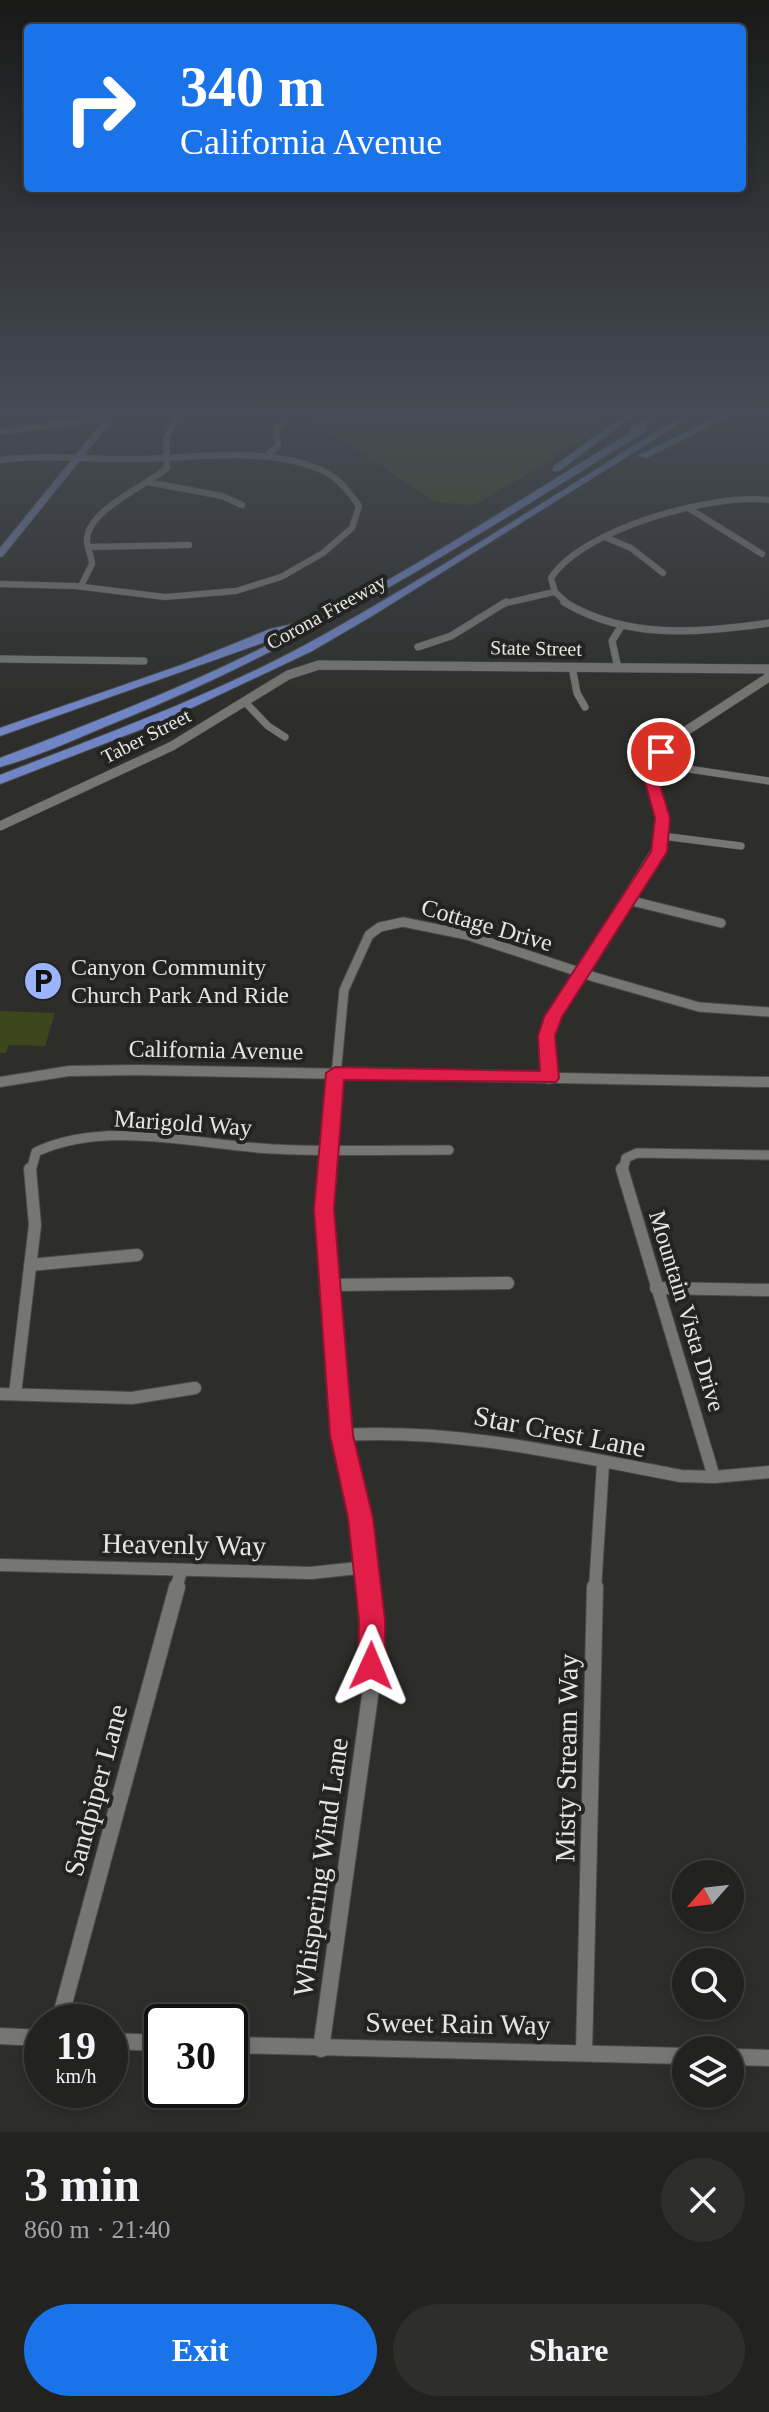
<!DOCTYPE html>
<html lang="en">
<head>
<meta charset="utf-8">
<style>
	:root { --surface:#222220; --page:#2e2f2d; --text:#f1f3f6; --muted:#a2a4a5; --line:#3f3f3e; --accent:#1a73e8 }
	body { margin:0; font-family:Georgia,serif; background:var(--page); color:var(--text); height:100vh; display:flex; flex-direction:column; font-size:30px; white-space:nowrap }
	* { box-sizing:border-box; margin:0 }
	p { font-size:26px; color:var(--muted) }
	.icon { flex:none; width:44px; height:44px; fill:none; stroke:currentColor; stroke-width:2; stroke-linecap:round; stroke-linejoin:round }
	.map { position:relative; height:2132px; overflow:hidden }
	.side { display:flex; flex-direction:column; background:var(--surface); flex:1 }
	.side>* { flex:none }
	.banner { position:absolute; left:24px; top:24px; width:722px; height:168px; border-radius:8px; box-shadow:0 4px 12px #0003,0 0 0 2px var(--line); background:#1a73e8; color:#fff; overflow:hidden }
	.needle { width:52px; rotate:242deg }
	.buttons { position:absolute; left:672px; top:1860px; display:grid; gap:16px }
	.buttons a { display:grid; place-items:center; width:72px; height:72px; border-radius:50%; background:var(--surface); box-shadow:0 4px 12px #0003,0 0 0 2px var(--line); font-size:40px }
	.speed { position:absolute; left:24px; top:2004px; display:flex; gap:16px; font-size:40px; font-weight:700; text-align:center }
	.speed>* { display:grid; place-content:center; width:104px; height:104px; border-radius:50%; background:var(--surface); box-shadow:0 4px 12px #0003,0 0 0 2px var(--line); line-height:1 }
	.speed small { font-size:20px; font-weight:400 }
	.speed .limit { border:4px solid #111; border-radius:12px; background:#fff; color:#111 }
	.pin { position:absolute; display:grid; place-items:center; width:68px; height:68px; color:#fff; margin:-34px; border:4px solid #fff; border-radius:50%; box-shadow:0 2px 8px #0007 }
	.me { position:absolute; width:88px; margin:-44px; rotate:1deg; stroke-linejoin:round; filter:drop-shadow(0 0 6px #0008) }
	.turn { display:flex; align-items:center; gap:28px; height:168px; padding:0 24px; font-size:36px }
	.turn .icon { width:104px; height:104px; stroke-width:2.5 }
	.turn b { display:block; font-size:56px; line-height:68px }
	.round { display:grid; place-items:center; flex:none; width:84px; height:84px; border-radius:42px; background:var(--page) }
	.headline { display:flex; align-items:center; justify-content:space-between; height:136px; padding:0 24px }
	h1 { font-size:48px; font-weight:600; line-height:60px }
	.action { display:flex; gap:16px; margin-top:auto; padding:16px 24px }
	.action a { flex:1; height:92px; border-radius:48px; background:var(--accent); color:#fff; font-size:32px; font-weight:600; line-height:92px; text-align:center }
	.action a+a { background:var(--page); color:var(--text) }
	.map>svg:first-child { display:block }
</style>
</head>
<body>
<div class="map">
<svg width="769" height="2132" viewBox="0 0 769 2132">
	<rect width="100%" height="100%" fill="#2d2e2b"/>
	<g fill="#3c461a">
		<polygon points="302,414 354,414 363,419 393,414 615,414 541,466 474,505 435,502"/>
		<polygon points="0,1011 55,1013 45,1046 9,1045 6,1053 0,1053"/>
	</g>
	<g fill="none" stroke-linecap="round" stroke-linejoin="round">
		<defs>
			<g id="minor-far4">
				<polyline points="0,432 111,417"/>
				<polyline points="265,457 278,446 276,429 286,417"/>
				<path d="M 0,460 C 48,454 94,460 142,459 C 200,458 263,446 319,469 C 338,477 348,490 359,506 L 352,528 L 323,553 L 281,577 L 236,591 L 165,597 L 75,586 L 0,584"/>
				<polyline points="147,482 222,496 242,505"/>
				<polyline points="690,509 762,554"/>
				<polyline points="607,538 631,548 663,573"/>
				<polyline points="88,547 189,545"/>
				<path d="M 81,586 L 92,564 C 92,556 86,547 87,539 C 89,509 146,486 167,468 L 166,438 L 178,414"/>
				<polyline points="502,604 554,592"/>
				<path d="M 568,604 L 555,592 L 551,578 C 582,529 713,493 769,500"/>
			</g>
			<g id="minor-far3">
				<path d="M 564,602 C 627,640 699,633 769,623"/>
				<polyline points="418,647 451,636 506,602"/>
				<polyline points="0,659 144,661"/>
				<polyline points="572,667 577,693 585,707"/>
				<polyline points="618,668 612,641 622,625"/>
				<polyline points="245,702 268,726 285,737"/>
				<polyline points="655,764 769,781"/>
				<polyline points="662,836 741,846"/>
			</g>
			<g id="minor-far2">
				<polyline points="628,900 721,923"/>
				<path d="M 31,1171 L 36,1152 C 105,1119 198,1145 272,1149 C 331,1152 390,1150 449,1150"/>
				<polyline points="327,1171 344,990 369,935 380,927 403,922 467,935 594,977 699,1007 769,1012"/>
				<polyline points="623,1171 626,1158 637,1153 769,1155"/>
			</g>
			<g id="minor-far1">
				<polyline points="328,1169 324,1209 341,1435 360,1518 369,1589"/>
				<polyline points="622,1169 714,1477"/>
				<polyline points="30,1265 137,1255"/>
				<polyline points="329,1285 508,1283"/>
				<polyline points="656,1288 769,1290"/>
				<polyline points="0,1394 132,1398 195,1388"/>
				<polyline points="15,1394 35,1225 30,1169"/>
				<path d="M 341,1435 C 457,1428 568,1455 681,1476 L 714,1477 L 769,1472"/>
				<polyline points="0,1565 311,1573 367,1567"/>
				<polyline points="176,1589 181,1571"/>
				<polyline points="595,1589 603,1464"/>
			</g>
			<g id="minor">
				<polyline points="59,2022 177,1587"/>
				<polyline points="0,2036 42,2038"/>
				<polyline points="110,2041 162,2043"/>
				<polyline points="230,2045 686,2056"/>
				<polyline points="321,2049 371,1689 372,1620 369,1587"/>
				<polyline points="584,2053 595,1587"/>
				<polyline points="730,2057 769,2058"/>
			</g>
			<g id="tertiary-far1">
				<polyline points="0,826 172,746 288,675 319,665 769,669"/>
				<path d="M 659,850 C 660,840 664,828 663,818 C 659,780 639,776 672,740 L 769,677 L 768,670"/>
			</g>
			<polyline id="tertiary" points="549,1078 546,1036 553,1017 659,848"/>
			<polygon id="secondary" points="137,1065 769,1077 769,1087 137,1075 69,1076 0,1087 0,1077 69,1066"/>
			<polygon id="primary" points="109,414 117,414 3,556 0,557 0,548"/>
			<g id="motorway">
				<polygon points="626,414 635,414 559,471 553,471 553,467"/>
				<path d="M 653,414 L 663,414 L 644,427 L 646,431 C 475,537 307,645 119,721 C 80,737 40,756 0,767 L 0,758 C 89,724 178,690 264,647 C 391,584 510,506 631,432 L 629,428 Z"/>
				<path d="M 685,414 L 695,414 L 372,616 L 312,651 L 168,719 L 0,784 L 0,775 C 103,735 209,697 307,644 C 436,573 560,491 685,414 Z"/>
				<polygon points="723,414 733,414 646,458 638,456"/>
				<polygon points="292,624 296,625 296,631 0,736 0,728 184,664 270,629"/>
			</g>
		</defs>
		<use href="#minor-far4" stroke="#4b4c4a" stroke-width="7"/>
		<use href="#minor-far3" stroke="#4b4c4a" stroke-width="8"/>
		<use href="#minor-far2" stroke="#4b4c4a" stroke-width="11"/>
		<use href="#minor-far1" stroke="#4b4c4a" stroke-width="14"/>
		<use href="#minor" stroke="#4b4c4a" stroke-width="18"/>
		<use href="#tertiary-far1" stroke="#4b4c4a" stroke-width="10"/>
		<use href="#tertiary" stroke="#4b4c4a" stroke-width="13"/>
		<use href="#secondary" stroke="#4b4c4a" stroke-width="2"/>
		<use href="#primary" stroke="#4b4c4a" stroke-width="2"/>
		<use href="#motorway" stroke="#4b4c4a" stroke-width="2"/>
		<use href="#minor-far4" stroke="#767774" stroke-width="6"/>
		<use href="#minor-far3" stroke="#767774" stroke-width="7"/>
		<use href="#minor-far2" stroke="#767774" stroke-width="9"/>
		<use href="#minor-far1" stroke="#767774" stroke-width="12"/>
		<use href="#minor" stroke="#767774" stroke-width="16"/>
		<use href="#tertiary-far1" stroke="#767774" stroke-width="9"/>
		<use href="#tertiary" stroke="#767774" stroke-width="11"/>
		<use href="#secondary" fill="#767774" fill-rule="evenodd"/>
		<use href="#primary" fill="#727fa5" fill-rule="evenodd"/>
		<use href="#motorway" fill="#6f85c6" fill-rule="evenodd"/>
	</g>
	<linearGradient id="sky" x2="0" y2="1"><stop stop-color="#191918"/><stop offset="0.58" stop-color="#464c55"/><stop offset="1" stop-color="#464c55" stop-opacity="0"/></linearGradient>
	<rect width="769" height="712" fill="url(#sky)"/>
	<polygon fill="#e11d48" stroke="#92132f" stroke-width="2" points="661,748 668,752 662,764 659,782 670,818 667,852 562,1017 555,1036 559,1078 556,1082 344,1080 334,1209 353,1435 373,1518 385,1620 385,1666 381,1676 371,1680 362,1676 358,1666 359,1620 348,1518 330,1435 314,1209 326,1073 335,1067 540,1071 538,1036 544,1017 651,852 655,818 645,782 648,764 656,749"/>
	<defs>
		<symbol id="parking-disc" viewBox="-11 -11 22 22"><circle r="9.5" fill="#9cb4fd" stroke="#232422"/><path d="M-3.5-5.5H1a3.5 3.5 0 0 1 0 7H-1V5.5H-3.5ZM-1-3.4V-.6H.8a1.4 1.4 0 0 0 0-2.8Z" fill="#111"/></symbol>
	</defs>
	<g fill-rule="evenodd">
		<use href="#parking-disc" x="21" y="959" width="44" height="44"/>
	</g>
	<g text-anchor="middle" stroke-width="8" stroke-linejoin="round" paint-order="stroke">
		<g font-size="20" fill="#e5e6e4" stroke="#232422">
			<text transform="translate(326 612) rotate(-29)" y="7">Corona Freeway</text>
			<text transform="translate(536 648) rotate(1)" y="7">State Street</text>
			<text transform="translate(146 736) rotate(-27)" y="7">Taber Street</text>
		</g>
		<g font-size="24" fill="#e5e6e4" stroke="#232422">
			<text transform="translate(487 925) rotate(16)" y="8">Cottage Drive</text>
			<text transform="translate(216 1050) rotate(1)" y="8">California Avenue</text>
			<text transform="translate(183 1123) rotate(4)" y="8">Marigold Way</text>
			<text transform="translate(687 1311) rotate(73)" y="8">Mountain Vista Drive</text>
		</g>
		<g font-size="24" fill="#e5e6e4" stroke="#232422" text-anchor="start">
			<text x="71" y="975">Canyon Community<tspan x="71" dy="28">Church Park And Ride</tspan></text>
		</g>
		<g font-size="28" fill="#e5e6e4" stroke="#232422">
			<text transform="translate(560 1431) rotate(11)" y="10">Star Crest Lane</text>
			<text transform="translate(184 1544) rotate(1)" y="10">Heavenly Way</text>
			<text transform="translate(566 1758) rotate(-89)" y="10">Misty Stream Way</text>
			<text transform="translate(95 1790) rotate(-75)" y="10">Sandpiper Lane</text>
			<text transform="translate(320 1867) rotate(-82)" y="10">Whispering Wind Lane</text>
			<text transform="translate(458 2023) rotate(1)" y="10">Sweet Rain Way</text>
		</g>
	</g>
</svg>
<div class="buttons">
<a><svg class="needle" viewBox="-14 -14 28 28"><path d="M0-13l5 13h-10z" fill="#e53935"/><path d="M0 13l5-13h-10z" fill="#a2a4a5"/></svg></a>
<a><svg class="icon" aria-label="search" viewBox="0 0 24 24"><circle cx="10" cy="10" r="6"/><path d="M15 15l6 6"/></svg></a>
<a><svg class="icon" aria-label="layers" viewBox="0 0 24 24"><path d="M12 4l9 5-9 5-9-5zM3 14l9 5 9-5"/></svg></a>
</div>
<div class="speed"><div>19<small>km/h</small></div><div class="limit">30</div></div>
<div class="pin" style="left:661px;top:752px;background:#d93025"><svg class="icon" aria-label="arrive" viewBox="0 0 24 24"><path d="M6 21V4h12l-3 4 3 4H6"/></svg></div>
<svg class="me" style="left:371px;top:1666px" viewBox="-20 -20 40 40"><path d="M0-17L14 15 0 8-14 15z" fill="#e11d48" stroke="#fff" stroke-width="4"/></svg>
<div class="banner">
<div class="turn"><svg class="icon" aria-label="right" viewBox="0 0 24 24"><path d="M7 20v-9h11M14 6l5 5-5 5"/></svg><div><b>340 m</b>California Avenue</div></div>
</div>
</div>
<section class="side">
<div class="headline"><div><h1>3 min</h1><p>860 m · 21:40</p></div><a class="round"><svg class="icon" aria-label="close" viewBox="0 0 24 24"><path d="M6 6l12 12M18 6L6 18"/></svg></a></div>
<div class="action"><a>Exit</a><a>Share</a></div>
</section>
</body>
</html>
